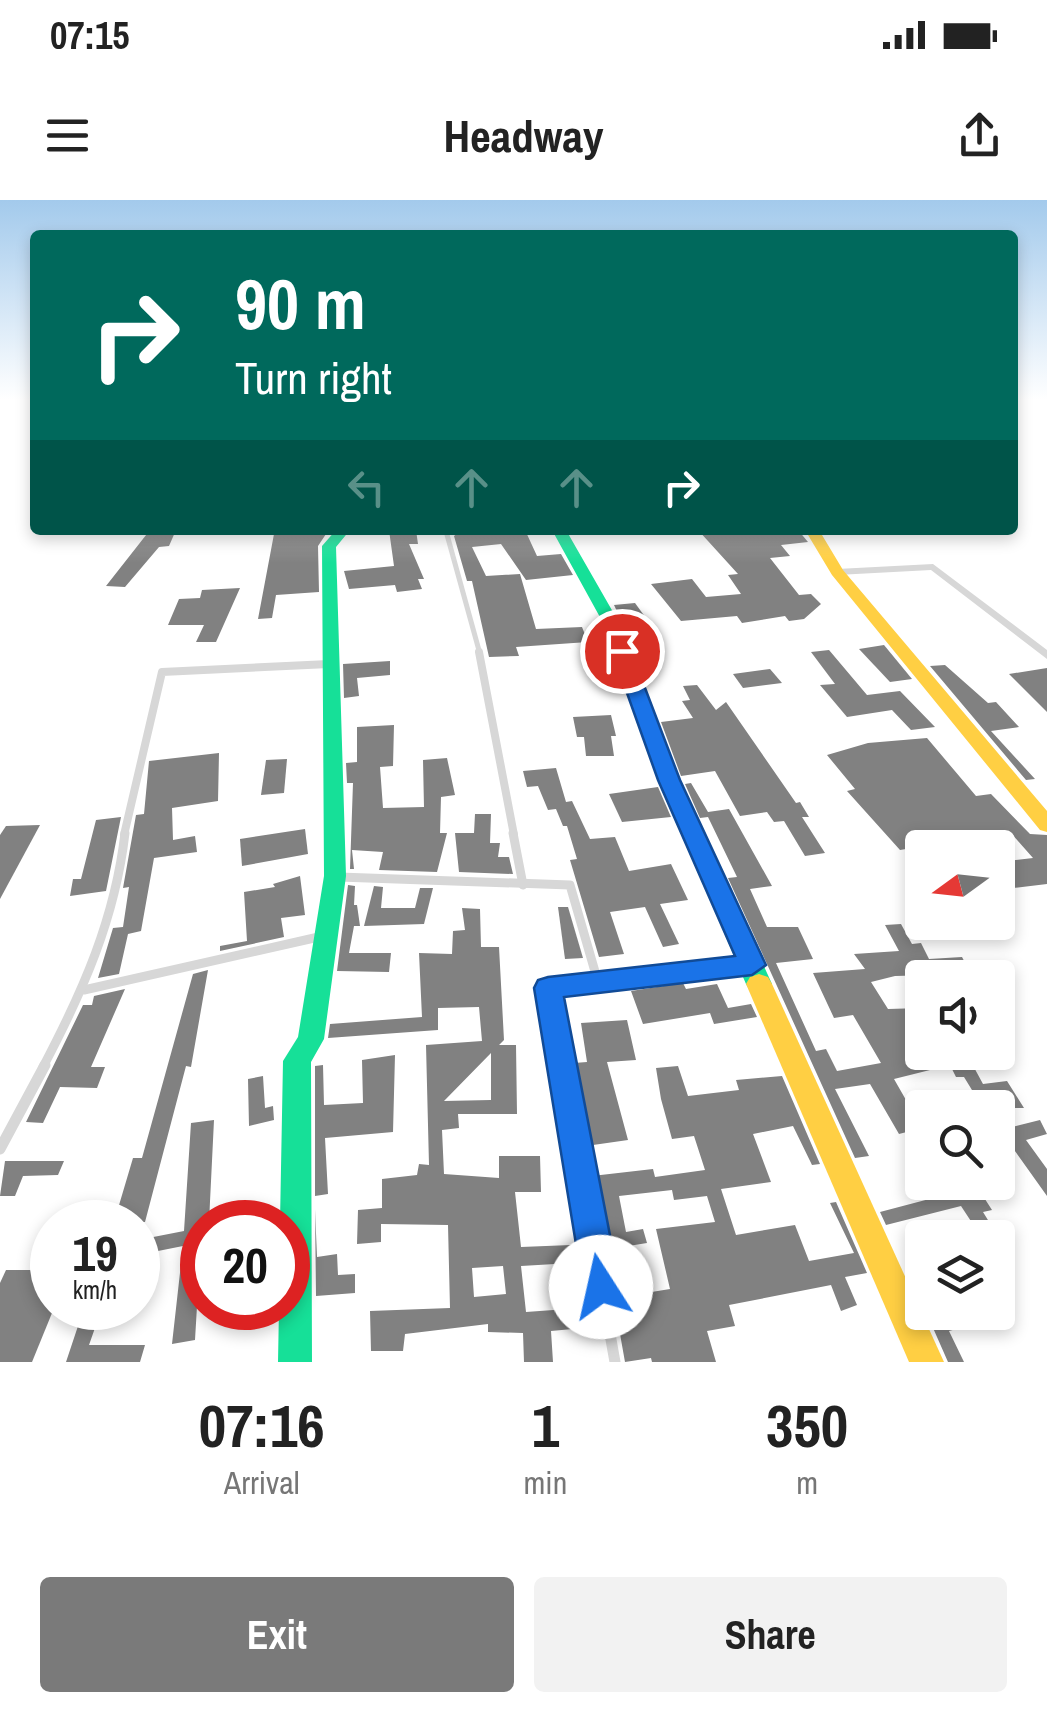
<!DOCTYPE html>
<html lang="en">
<head>
<meta charset="utf-8">
<style>
	:root { --surface:#fff; --page:#f2f2f2; --text:#222; --muted:#767676; --accent:#7a7a7a }
	body { margin:0; font-family:"Archivo Narrow",sans-serif; background:var(--page); color:var(--text); height:100vh; display:flex; flex-direction:column; font-size:38px; white-space:nowrap }
	* { box-sizing:border-box; margin:0 }
	p { font-size:32px; color:var(--muted) }
	.icon { flex:none; width:55px; height:55px; fill:none; stroke:currentColor; stroke-width:2; stroke-linecap:round; stroke-linejoin:round }
	.map { position:relative; height:1162px; overflow:hidden }
	.sheet { display:flex; flex-direction:column; background:var(--surface); flex:1 }
	.sheet>* { flex:none }
	.hud { position:absolute; left:30px; top:30px; width:988px; height:305px; border-radius:10px; box-shadow:0 5px 15px #0003; background:#00695c; color:#fff; overflow:hidden }
	.needle { width:65px; rotate:255deg }
	.tools { position:absolute; left:905px; top:630px; display:grid; gap:20px }
	.tools a { display:grid; place-items:center; width:110px; height:110px; border-radius:10px; background:var(--surface); box-shadow:0 5px 15px #0003; font-size:50px }
	.speed { position:absolute; left:30px; top:1000px; display:flex; gap:20px; font-size:50px; font-weight:700; text-align:center }
	.speed>* { display:grid; place-content:center; width:130px; height:130px; border-radius:50%; background:var(--surface); box-shadow:0 5px 15px #0003; line-height:1 }
	.speed small { font-size:25px; font-weight:400 }
	.speed .limit { border:15px solid #d22; background:#fff; color:#111 }
	.pin { position:absolute; display:grid; place-items:center; width:85px; height:85px; color:#fff; margin:-42px; border:5px solid #fff; border-radius:50%; box-shadow:0 2px 10px #0007 }
	.me { position:absolute; width:110px; margin:-55px; rotate:350deg; stroke-linejoin:round; filter:drop-shadow(0 0 8px #0008) }
	.turn { display:flex; align-items:center; gap:35px; height:210px; padding:0 40px; font-size:45px }
	.turn .icon { width:130px; height:130px; stroke-width:2.5 }
	.turn b { display:block; font-size:70px; line-height:85px }
	.lanes { display:flex; align-items:center; height:95px; padding:0 40px; background:#0003; justify-content:center; gap:50px; direction:ltr }
	.lanes .off { opacity:.35 }
	.eta { display:flex; justify-content:space-evenly; align-items:center; height:170px; text-align:center }
	.eta b { font-size:60px; font-weight:700; line-height:70px }
	.button { display:flex; gap:20px; margin-top:auto; padding:20px 40px }
	.button a { flex:1; height:115px; border-radius:10px; background:var(--accent); color:#fff; font-size:40px; font-weight:700; line-height:115px; text-align:center }
	.button a+a { background:var(--page); color:var(--text) }
	.status { display:flex; justify-content:space-between; align-items:center; height:70px; padding:0 50px; background:var(--surface); direction:ltr }
	.status svg { height:28px; fill:currentColor }
	header { display:flex; justify-content:space-between; align-items:center; height:130px; padding:0 40px; background:var(--surface); font-size:45px; font-weight:700 }
	.map>svg:first-child { display:block }
</style>
</head>
<body>
<div class="status"><b>07:15</b><svg viewBox="0 0 49 12"><path d="M0 12V9h3v3zM5 12V6h3v6zM10 12V3h3v9zM15 12V0h3v12zM26 1h20v11H26zM47 4h2v5h-2z"/></svg></div>
<header><svg class="icon" aria-label="menu" viewBox="0 0 24 24"><path d="M4 6h16M4 12h16M4 18h16"/></svg>Headway<svg class="icon" aria-label="share" viewBox="0 0 24 24"><path d="M12 15V3M7 8l5-5 5 5M5 13v7h14v-7"/></svg></header>
<div class="map">
<svg width="1047" height="1162" viewBox="0 0 1047 1162">
	<rect width="100%" height="100%" fill="#fff"/>
	<g fill="#818181" fill-rule="evenodd">
		<polygon points="150,330 176,330 169,346 159,347 125,387 106,386"/>
		<polygon points="389,330 416,330 418,344 409,344 424,379 418,379 422,389 397,392 395,385 349,389 344,371 394,366"/>
		<polygon points="462,330 525,330 537,356 561,354 573,375 526,380 501,344 472,347 486,376 520,374 536,429 582,427 588,442 516,447 519,456 489,457 472,381 467,381 454,336"/>
		<polygon points="698,330 798,330 808,342 781,345 790,356 770,358 799,395 811,394 821,404 804,419 789,421 785,416 742,423 737,416 681,421 651,384 692,379 706,397 741,394 728,375 738,374"/>
		<polygon points="328,331 318,346 319,392 276,395 272,418 258,419 274,334"/>
		<polygon points="240,388 216,442 196,442 204,425 168,425 179,399 200,398 202,390"/>
		<polygon points="635,403 643,414 653,427 634,429 623,424 614,405"/>
		<polygon points="884,445 912,479 890,482 859,449"/>
		<polygon points="829,450 867,495 900,491 935,527 911,530 892,510 847,517 820,485 835,484 811,452"/>
		<polygon points="390,461 390,475 357,478 359,496 344,498 343,464"/>
		<polygon points="945,465 988,503 996,502 1019,527 991,531 1035,579 1026,580 930,466"/>
		<polygon points="1047,468 1047,512 1009,474"/>
		<polygon points="770,469 782,483 743,488 733,474"/>
		<polygon points="697,485 716,510 726,502 796,603 800,602 809,617 802,617 825,653 805,656 784,621 774,622 767,612 740,616 715,571 681,576 661,522 693,518 682,501 690,500 683,486"/>
		<polygon points="611,515 616,536 611,536 614,556 586,556 584,537 577,537 573,517"/>
		<polygon points="394,525 393,566 380,567 383,608 424,607 423,560 447,558 455,595 441,597 440,633 447,633 437,672 379,670 383,652 352,650 354,669 350,669 353,583 347,583 346,563 357,562 357,527"/>
		<polygon points="927,538 976,596 991,594 1030,634 1047,635 1047,684 1013,688 998,668 998,662 1033,658 1010,632 900,650 847,591 855,589 827,555 868,543"/>
		<polygon points="219,553 218,601 172,608 173,640 195,636 197,652 154,658 141,731 128,734 119,774 98,778 113,728 123,727 129,687 123,688 136,615 144,614 149,561"/>
		<polygon points="287,559 284,593 261,595 266,560"/>
		<polygon points="556,568 566,602 572,601 590,639 615,637 629,671 671,664 688,700 660,704 679,744 663,747 645,707 610,712 624,754 599,757 570,660 577,659 567,626 563,626 556,609 548,610 538,586 527,587 523,571"/>
		<polygon points="691,583 708,612 729,609 772,686 750,689 767,727 798,727 813,759 776,763 816,851 826,849 837,871 881,863 853,815 834,818 813,773 865,769 854,754 899,751 885,725 901,724 912,744 921,743 929,759 962,757 971,774 895,776 871,782 888,809 922,808 922,852 979,852 980,857 970,860 983,884 1007,881 1024,908 983,908 964,877 956,877 950,865 894,879 922,928 899,934 870,884 835,889 869,956 855,958 728,678 737,677 708,617 700,618 685,584"/>
		<polygon points="658,587 671,617 622,622 609,594"/>
		<polygon points="475,614 491,614 490,643 500,643 498,657 509,657 513,674 459,672 455,633 474,633"/>
		<polygon points="121,617 106,691 70,696 73,679 81,679 96,620"/>
		<polygon points="40,625 0,699 0,635 6,626"/>
		<polygon points="305,629 308,654 242,666 240,639"/>
		<polygon points="300,676 305,715 281,718 284,737 220,751 220,746 247,741 244,692 275,687 273,684"/>
		<polygon points="348,685 355,686 354,705 357,705 360,726 354,726 349,753 391,753 389,772 337,771"/>
		<polygon points="374,686 383,687 381,708 415,708 420,688 433,688 424,724 364,726"/>
		<polygon points="558,707 568,707 583,758 565,759"/>
		<path d="M 462,708 L 480,709 L 481,747 L 499,747 L 504,840 L 499,845 L 516,845 L 517,914 L 458,914 L 459,928 L 442,930 L 444,974 L 499,978 L 499,956 L 540,956 L 541,992 L 515,992 L 521,1047 L 571,1045 L 572,1063 L 521,1066 L 526,1112 L 581,1108 L 583,1128 L 551,1131 L 553,1162 L 524,1162 L 523,1133 L 488,1132 L 488,1124 L 405,1134 L 403,1151 L 371,1151 L 370,1111 L 450,1108 L 448,1025 L 381,1024 L 381,1042 L 357,1044 L 358,1010 L 382,1008 L 382,979 L 417,975 L 419,964 L 429,965 L 426,845 L 482,841 L 479,807 L 438,808 L 438,830 L 328,838 L 330,824 L 422,817 L 419,753 L 452,754 L 453,731 L 465,730 ZM 491,853 L 491,900 L 444,901 ZM 503,1066 L 506,1094 L 474,1097 L 472,1068 Z"/>
		<polygon points="208,770 191,867 186,866 145,1022 114,1022 133,958 142,958 193,774"/>
		<polygon points="683,783 686,789 717,784 728,808 751,804 757,817 714,824 710,813 643,824 631,791"/>
		<polygon points="125,789 91,867 105,867 97,888 60,887 43,923 26,922 83,805 92,805 94,796"/>
		<polygon points="627,820 636,860 607,862 628,940 586,946 574,863 587,862 581,823"/>
		<polygon points="395,855 393,932 325,938 328,994 315,996 315,866 323,865 324,905 363,903 362,860"/>
		<path d="M 678,866 L 688,896 L 739,890 L 736,880 L 782,876 L 820,964 L 812,965 L 793,926 L 753,934 L 771,982 L 721,989 L 736,1035 L 795,1025 L 809,1061 L 854,1053 L 830,1003 L 836,1002 L 867,1073 L 845,1077 L 857,1105 L 841,1111 L 831,1085 L 729,1105 L 735,1126 L 707,1131 L 716,1162 L 652,1162 L 651,1158 L 625,1162 L 592,976 L 653,969 L 655,977 L 705,970 L 694,936 L 672,939 L 661,899 L 656,868 ZM 672,990 L 674,1000 L 707,996 L 715,1022 L 656,1029 L 670,1089 L 627,1096 L 616,1048 L 647,1043 L 643,1029 L 626,1032 L 619,996 Z"/>
		<polygon points="263,876 265,908 273,906 274,920 249,926 248,879"/>
		<polygon points="214,920 209,1022 202,1022 195,1140 172,1144 183,1046 138,1055 138,1040 184,1031 191,923"/>
		<polygon points="1040,920 1047,934 1026,940 1047,969 1047,996 1000,930"/>
		<polygon points="5,961 64,961 58,975 23,976 15,996 0,996"/>
		<polygon points="946,982 974,982 992,1010 983,1012 999,1038 982,1038 961,1006 886,1025 880,1012 952,993"/>
		<polygon points="315,1009 317,1057 337,1054 338,1075 355,1074 355,1093 316,1096"/>
		<polygon points="6,1070 52,1070 52,1113 32,1162 0,1162 0,1083"/>
		<polygon points="84,1108 102,1108 89,1145 145,1145 140,1162 66,1162"/>
		<polygon points="926,1112 1000,1112 1000,1117 949,1131 964,1162 948,1162"/>
	</g>
	<g fill="none" stroke-linecap="round" stroke-linejoin="round">
		<polyline stroke="#d7d7d7" stroke-width="5" points="456,330 446,331 480,454"/>
		<g stroke="#d7d7d7" stroke-width="8">
			<polyline points="479,452 514,635"/>
			<polyline points="124,635 162,472 329,464"/>
		</g>
		<g stroke="#d7d7d7" stroke-width="9">
			<polyline points="513,633 523,685"/>
			<polyline points="339,677 570,685 598,782"/>
			<polyline points="84,790 323,736"/>
			<path d="M 43,867 C 83,791 115,719 125,633"/>
			<polyline points="562,867 548,788 747,765"/>
		</g>
		<g stroke="#d7d7d7" stroke-width="11">
			<polyline points="562,865 615,1162"/>
			<polyline points="0,949 45,865"/>
		</g>
		<polygon fill="#d7d7d7" fill-rule="evenodd" points="933,364 1047,450 1047,459 931,370 837,375 832,372 837,369"/>
		<g fill="#16e098" fill-rule="evenodd">
			<polygon points="336,330 350,330 336,347 346,676 324,839 311,862 312,1162 278,1162 279,1108 288,1108 288,1022 280,1022 283,861 298,837 324,676 322,346"/>
			<polygon points="552,330 566,330 617,419 679,580 772,784 768,791 759,794 750,791 746,784 659,580 601,419"/>
		</g>
		<g fill="#ffcf43" fill-rule="evenodd">
			<polygon points="805,330 819,330 843,370 1047,611 1047,632 1040,630 832,375"/>
			<polygon points="759,774 768,777 772,784 944,1162 909,1162 746,784 750,777"/>
		</g>
	</g>
	<linearGradient id="sky" x2="0" y2="1"><stop stop-color="#a3caec"/><stop offset="0.55" stop-color="#fff"/><stop offset="1" stop-color="#fff" stop-opacity="0"/></linearGradient>
	<rect width="1047" height="363" fill="url(#sky)"/>
	<polygon fill="#1a73e8" stroke="#114b97" stroke-width="2.5" points="622,445 631,451 680,580 766,765 752,775 564,797 620,1087 615,1100 601,1106 588,1100 583,1087 534,788 538,780 548,777 735,756 658,580 612,451"/>
</svg>
<div class="tools">
<a><svg class="needle" viewBox="-14 -14 28 28"><path d="M0-13l5 13h-10z" fill="#e53935"/><path d="M0 13l5-13h-10z" fill="#767676"/></svg></a>
<a><svg class="icon" aria-label="sound" viewBox="0 0 24 24"><path d="M4 9h4l5-4v14l-5-4H4zM17 9q2 3 0 6"/></svg></a>
<a><svg class="icon" aria-label="search" viewBox="0 0 24 24"><circle cx="10" cy="10" r="6"/><path d="M15 15l6 6"/></svg></a>
<a><svg class="icon" aria-label="layers" viewBox="0 0 24 24"><path d="M12 4l9 5-9 5-9-5zM3 14l9 5 9-5"/></svg></a>
</div>
<div class="speed"><div>19<small>km/h</small></div><div class="limit">20</div></div>
<div class="pin" style="left:622px;top:451px;background:#d93025"><svg class="icon" aria-label="arrive" viewBox="0 0 24 24"><path d="M6 21V4h12l-3 4 3 4H6"/></svg></div>
<svg class="me" style="left:601px;top:1087px" viewBox="-20 -20 40 40"><circle r="19" fill="#fff"/><path d="M0-13L10 11 0 6-10 11z" fill="#1a73e8"/></svg>
<div class="hud">
<div class="turn"><svg class="icon" aria-label="right" viewBox="0 0 24 24"><path d="M7 20v-9h11M14 6l5 5-5 5"/></svg><div><b>90 m</b>Turn right</div></div>
<div class="lanes"><svg class="icon off" aria-label="left" viewBox="0 0 24 24"><path d="M17 20v-9H6M10 6l-5 5 5 5"/></svg><svg class="icon off" aria-label="ahead" viewBox="0 0 24 24"><path d="M12 20V5M6 11l6-6 6 6"/></svg><svg class="icon off" aria-label="ahead" viewBox="0 0 24 24"><path d="M12 20V5M6 11l6-6 6 6"/></svg><svg class="icon" aria-label="right" viewBox="0 0 24 24"><path d="M7 20v-9h11M14 6l5 5-5 5"/></svg></div>
</div>
</div>
<section class="sheet">
<div class="eta">
<div><b>07:16</b><p>Arrival</p></div>
<div><b>1</b><p>min</p></div>
<div><b>350</b><p>m</p></div>
</div>
<div class="button"><a>Exit</a><a>Share</a></div>
</section>
</body>
</html>
